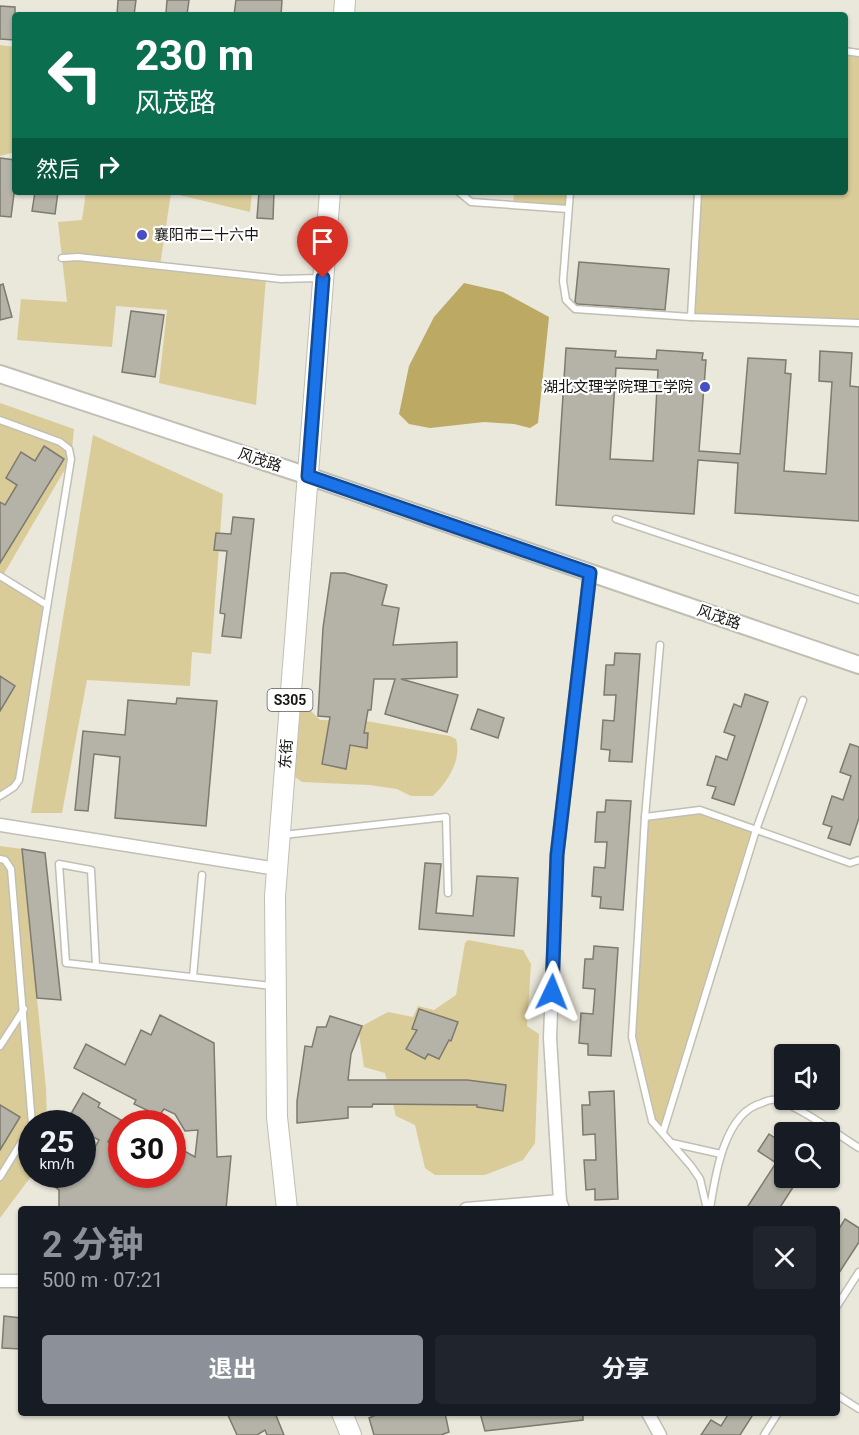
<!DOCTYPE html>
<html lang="zh">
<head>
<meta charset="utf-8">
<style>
	:root { --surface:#171b24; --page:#20242c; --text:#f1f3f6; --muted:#9ea1a6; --accent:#8c9099 }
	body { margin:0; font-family:Roboto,"Noto Sans SC",sans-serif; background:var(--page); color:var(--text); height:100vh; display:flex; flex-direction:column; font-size:22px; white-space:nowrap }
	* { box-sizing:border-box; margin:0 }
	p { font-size:20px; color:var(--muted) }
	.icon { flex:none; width:33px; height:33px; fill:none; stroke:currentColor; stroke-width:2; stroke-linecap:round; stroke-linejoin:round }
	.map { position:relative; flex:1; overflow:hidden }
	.panel { position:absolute; left:18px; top:1206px; width:822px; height:210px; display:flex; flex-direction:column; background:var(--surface); border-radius:6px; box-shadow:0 2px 4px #0004 }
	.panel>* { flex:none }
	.hud { position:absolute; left:12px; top:12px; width:836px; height:183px; border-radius:6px; box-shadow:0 2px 4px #0004; background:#0b6e4f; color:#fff; overflow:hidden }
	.tools { position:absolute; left:774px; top:1044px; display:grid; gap:12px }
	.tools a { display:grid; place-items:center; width:66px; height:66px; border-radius:6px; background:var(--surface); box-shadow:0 2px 4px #0004; font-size:30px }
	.speed { position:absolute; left:18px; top:1110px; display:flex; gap:12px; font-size:30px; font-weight:700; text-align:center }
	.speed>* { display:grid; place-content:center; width:78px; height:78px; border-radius:50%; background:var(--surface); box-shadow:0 2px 4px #0004; line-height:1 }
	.speed small { font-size:15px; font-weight:400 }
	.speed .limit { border:9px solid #d22; background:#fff; color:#111 }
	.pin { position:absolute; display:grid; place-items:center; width:51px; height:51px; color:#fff; margin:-62px -26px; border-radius:50% 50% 50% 0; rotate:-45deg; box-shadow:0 0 6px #0007 }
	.pin .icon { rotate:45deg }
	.me { position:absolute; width:66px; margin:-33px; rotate:2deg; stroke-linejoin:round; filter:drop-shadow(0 0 4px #0008) }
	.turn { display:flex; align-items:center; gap:21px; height:126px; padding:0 24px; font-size:27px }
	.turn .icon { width:78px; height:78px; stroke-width:2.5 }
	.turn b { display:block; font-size:42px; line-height:51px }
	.then { display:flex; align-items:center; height:57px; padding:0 24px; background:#0003; gap:12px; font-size:22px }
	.round { display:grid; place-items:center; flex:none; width:63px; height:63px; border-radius:6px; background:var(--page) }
	.summary { display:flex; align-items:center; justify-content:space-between; height:102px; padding:0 24px }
	h1 { font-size:36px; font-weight:700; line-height:45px; color:var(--accent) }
	.action { display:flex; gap:12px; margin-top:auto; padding:12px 24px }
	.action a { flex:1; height:69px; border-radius:6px; background:var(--accent); color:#fff; font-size:24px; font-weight:700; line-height:69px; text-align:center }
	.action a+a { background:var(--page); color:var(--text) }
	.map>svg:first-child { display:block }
</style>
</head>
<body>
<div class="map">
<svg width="859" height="1435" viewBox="0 0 859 1435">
	<rect width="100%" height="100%" fill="#eae7db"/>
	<g fill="#dacc98">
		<polygon points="0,45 15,47 15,152 0,156"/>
		<polygon points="845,51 859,53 859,323 691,317 698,192 844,192"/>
		<polygon points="86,192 252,192 250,212 171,193 160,266 266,277 256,405 159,383 167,310 116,306 112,347 17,340 21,299 67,302 58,222 82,220"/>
		<polygon points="514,192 570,192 568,209 513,205"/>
		<polygon points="0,403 74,429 71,459 2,577 47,605 19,780 2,796 0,803"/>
		<polygon points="93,435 223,494 211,654 192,652 190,686 87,680 62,813 31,813"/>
		<path d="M 299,709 L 310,710 L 320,720 L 366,721 L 450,736 L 456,739 C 462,760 448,781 433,796 L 411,796 L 397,789 L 369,785 L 302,782 L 290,773 Z"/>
		<polygon points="700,810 756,830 663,1132 652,1121 632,1037 645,817"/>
		<polygon points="0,846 22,849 46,1088 47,1123 32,1124 32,1175 0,1218"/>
		<polygon points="468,940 523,950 531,964 527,1026 539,1034 535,1143 523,1160 485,1175 435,1175 425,1168 415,1125 396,1116 385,1073 364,1067 359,1034 362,1026 388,1012 413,1017 418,1006 434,1010 456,995 465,943"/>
	</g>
	<polygon fill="#bca964" points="464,283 503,292 549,317 538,423 530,428 514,424 484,422 430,428 409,424 399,414 409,366 434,317"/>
	<g fill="#b5b2a7" stroke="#7d7a6f" stroke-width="1.5" fill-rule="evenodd">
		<polygon points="118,0 136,0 134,15 117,15"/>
		<polygon points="167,0 189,0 187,15 166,13"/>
		<polygon points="236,0 282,0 281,15 234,15"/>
		<polygon points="0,6 15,7 15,40 0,39"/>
		<polygon points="0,158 15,160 15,186 11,217 0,216"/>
		<polygon points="35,192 58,192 55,214 32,211"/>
		<polygon points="259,192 274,192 273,219 257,218"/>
		<polygon points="579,262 669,269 665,310 577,304 575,302"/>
		<polygon points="3,284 12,317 0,320 0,285"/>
		<polygon points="131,311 164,315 155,377 122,372"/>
		<path d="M 566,348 L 616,351 L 615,357 L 656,359 L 657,350 L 703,353 L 702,360 L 706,360 L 699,451 L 740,454 L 748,358 L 786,360 L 785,373 L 791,374 L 784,471 L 826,474 L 832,382 L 819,381 L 820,351 L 852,353 L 850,386 L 859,387 L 859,521 L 735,513 L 738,463 L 698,460 L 694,514 L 556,505 ZM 616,368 L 658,370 L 653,461 L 610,459 Z"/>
		<polygon points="44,446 64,459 0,563 0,502 5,505 17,485 6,478 21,452 35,461"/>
		<polygon points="233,517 254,519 241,638 222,636 225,614 220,613 227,551 214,550 216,533 231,534"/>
		<polygon points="331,573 345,573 387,585 382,605 399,608 393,645 457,642 457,677 401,679 458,695 447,732 385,714 395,679 374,679 371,710 368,710 364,733 368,733 367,748 350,745 346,769 322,764 330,717 318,716 323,628"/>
		<polygon points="615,653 640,654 632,762 609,761 610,750 601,749 603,720 614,721 616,695 604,695 606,665 614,665"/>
		<polygon points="0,676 15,686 0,711"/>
		<polygon points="745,694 768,702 734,805 712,798 716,787 707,785 716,756 727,760 735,736 724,732 734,704 741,707"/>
		<polygon points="177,698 217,701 206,826 115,818 120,757 94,754 88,811 75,810 83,731 125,735 128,700 176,704"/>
		<polygon points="478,709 504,718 498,738 471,729"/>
		<polygon points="850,744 859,747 859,818 850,845 828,838 832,827 823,824 832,796 843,800 851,776 840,772"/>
		<polygon points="606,800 631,801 623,910 600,908 601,897 592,896 594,867 605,868 607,842 595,842 597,812 605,812"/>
		<polygon points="22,849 45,853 61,1000 37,998"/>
		<polygon points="425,863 441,864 436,913 473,916 477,876 518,878 514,936 419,929"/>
		<polygon points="594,946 618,948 611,1056 588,1055 588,1044 579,1043 581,1013 593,1014 595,989 583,988 585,959 593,959"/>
		<polygon points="419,1009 458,1022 451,1041 449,1040 439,1059 428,1054 425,1059 406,1049 417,1030 412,1029"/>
		<polygon points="160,1015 214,1043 217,1157 231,1156 226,1209 59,1209 59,1190 55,1187 62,1174 82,1174 82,1158 87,1161 99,1140 82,1131 82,1124 65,1124 83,1093 100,1103 98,1107 121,1120 108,1142 122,1148 122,1174 172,1174 172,1144 195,1157 198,1130 185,1131 175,1114 164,1109 159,1116 134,1104 136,1100 74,1068 86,1044 125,1065 141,1030 151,1035"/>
		<polygon points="330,1016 362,1026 351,1054 348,1080 467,1080 506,1085 503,1111 477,1107 477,1105 373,1104 372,1107 348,1107 348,1118 297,1123 297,1101 305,1046 312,1047 317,1027 326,1027"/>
		<polygon points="614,1091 618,1199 595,1200 595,1189 586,1190 584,1160 596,1160 595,1134 583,1135 582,1105 590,1105 589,1092"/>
		<polygon points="0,1105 20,1117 0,1150"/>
		<polygon points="769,1134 784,1144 784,1178 799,1178 779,1209 746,1209 776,1163 758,1151"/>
		<polygon points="845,1219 859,1228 859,1242 837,1276 837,1232"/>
		<polygon points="4,1316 21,1318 21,1349 2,1348"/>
		<polygon points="227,1413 275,1413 284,1435 267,1435 265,1430 257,1435 237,1435"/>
		<polygon points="380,1413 445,1413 449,1432 441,1435 374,1435 369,1418"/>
		<polygon points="480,1413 583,1413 583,1420 485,1431"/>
		<polygon points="729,1413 754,1413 740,1435 701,1435 711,1420 721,1426"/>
	</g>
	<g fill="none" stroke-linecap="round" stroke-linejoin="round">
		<defs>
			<g id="service">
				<polyline points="844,51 859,53"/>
				<polyline points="459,192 471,202 568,209"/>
				<polyline points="570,192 563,281 566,300 575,309 691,317 859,323"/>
				<polyline points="62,258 78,257 281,279 319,278"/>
				<polyline points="691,317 698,192"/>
				<polyline points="0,420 60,442 69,449 71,459 19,780 14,787 0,796"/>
				<polyline points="616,519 859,600"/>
				<polyline points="0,576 47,605"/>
				<polyline points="645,817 660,645"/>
				<polyline points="283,835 446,817 448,893"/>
				<polyline points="0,859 5,860 11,869 32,1124"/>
				<polyline points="96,966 91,870 59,864 66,963 272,986"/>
				<polyline points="193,977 202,875"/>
				<polyline points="0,1046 24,1009"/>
				<polyline points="663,1132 756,830 803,700"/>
				<polyline points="672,1143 721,1154"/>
				<polyline points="0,1177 32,1125"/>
				<polyline points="707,1209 700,1179 691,1166 652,1121 632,1037 645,817 700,810 850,863 859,860"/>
				<path d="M 710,1209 C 715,1176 724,1113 762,1103 C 766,1101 771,1099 775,1100 C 794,1103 840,1136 859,1148"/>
				<polyline points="837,1306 859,1272"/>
				<polyline points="837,1395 859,1409"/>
				<polyline points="764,1435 778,1413"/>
			</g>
			<g id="minor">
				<polyline points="0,825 277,869"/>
				<polyline points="466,1209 560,1201"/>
				<polyline points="563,1209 560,1201 550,1038 557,855 590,573"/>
				<polyline points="0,1281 21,1281"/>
				<polyline points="648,1413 660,1435"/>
			</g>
			<polyline id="tertiary" points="0,374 308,476 859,665"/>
			<g id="primary">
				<polyline points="344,15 345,0"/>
				<polyline points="287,1209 277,1117 275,896 330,192"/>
				<polyline points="342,1413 351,1435"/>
			</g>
		</defs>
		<use href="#service" stroke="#c1bfb3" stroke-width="9"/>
		<use href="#minor" stroke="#c1bfb3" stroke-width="15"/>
		<use href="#tertiary" stroke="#c1bfb3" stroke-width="20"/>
		<use href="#primary" stroke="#c1bfb3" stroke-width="22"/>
		<use href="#service" stroke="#fff" stroke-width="6"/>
		<use href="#minor" stroke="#fff" stroke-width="12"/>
		<use href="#tertiary" stroke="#fff" stroke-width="16"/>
		<use href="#primary" stroke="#fff" stroke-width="20"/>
	</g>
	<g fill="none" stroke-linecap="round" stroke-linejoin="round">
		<defs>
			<polyline id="route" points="323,278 308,476 590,573 557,855 552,992"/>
		</defs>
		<use href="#route" stroke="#114b97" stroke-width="15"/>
		<use href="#route" stroke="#1a73e8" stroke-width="10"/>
	</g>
	<g fill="#474ec3" stroke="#fff" stroke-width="2">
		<circle cx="142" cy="235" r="6"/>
		<circle cx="705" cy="387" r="6"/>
	</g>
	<g text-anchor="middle" stroke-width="4.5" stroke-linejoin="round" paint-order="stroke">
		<rect fill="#fff" stroke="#5d5c59" stroke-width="1.5" x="267.5" y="689" width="45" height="22" rx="4.5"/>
		<g font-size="14" font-weight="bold" fill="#171612">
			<text x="290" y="705">S305</text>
		</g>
		<g font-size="15" fill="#171612" stroke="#fff" text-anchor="start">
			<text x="154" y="240">襄阳市二十六中</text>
			<text x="693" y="392" text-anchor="end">湖北文理学院理工学院</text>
		</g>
		<g font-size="15" fill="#171612" stroke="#fff">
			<text transform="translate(260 460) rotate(18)" y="5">风茂路</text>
			<text transform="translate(719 617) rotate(19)" y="5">风茂路</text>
			<text transform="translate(286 754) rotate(-86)" y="5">东街</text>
		</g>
	</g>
</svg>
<div class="tools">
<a><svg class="icon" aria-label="sound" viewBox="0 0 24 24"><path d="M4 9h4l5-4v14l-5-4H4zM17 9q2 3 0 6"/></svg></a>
<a><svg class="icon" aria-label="search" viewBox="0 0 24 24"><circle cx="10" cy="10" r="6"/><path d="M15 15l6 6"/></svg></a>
</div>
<div class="speed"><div>25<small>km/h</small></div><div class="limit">30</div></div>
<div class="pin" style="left:323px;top:278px;background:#d93025"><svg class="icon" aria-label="arrive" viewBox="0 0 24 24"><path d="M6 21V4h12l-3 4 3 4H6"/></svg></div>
<svg class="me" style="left:552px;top:992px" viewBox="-20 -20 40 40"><path d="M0-17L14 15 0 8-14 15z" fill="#1a73e8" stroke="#fff" stroke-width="4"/></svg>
<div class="hud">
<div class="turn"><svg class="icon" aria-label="left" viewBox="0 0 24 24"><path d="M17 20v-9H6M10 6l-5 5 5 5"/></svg><div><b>230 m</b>风茂路</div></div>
<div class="then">然后<svg class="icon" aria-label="right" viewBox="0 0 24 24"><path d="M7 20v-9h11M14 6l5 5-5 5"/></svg></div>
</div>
<section class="panel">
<div class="summary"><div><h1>2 分钟</h1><p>500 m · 07:21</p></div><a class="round"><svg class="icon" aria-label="close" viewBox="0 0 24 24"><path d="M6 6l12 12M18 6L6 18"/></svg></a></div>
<div class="action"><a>退出</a><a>分享</a></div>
</section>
</div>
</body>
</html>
